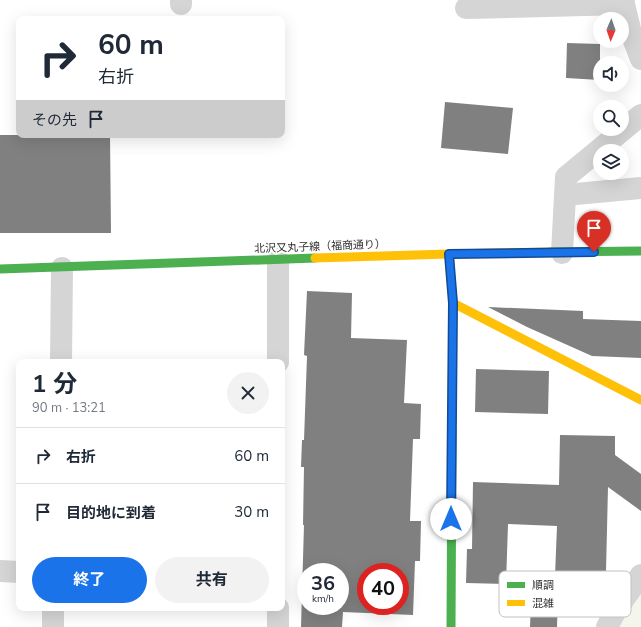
<!DOCTYPE html>
<html lang="ja">
<head>
<meta charset="utf-8">
<style>
	:root { --surface:#fff; --page:#f2f2f3; --text:#1f2937; --muted:#747a83; --line:#e0e1e3; --accent:#1a73e8 }
	body { margin:0; font-family:"Nunito Sans","Noto Sans JP",sans-serif; background:var(--page); color:var(--text); height:100vh; display:flex; flex-direction:column; font-size:15px; white-space:nowrap }
	* { box-sizing:border-box; margin:0 }
	p { font-size:13px; color:var(--muted) }
	.icon { flex:none; width:22px; height:22px; fill:none; stroke:currentColor; stroke-width:2; stroke-linecap:round; stroke-linejoin:round }
	.map { position:relative; flex:1; overflow:hidden }
	.drawer { position:absolute; left:16px; top:359px; width:269px; height:252px; display:flex; flex-direction:column; background:var(--surface); border-radius:8px; box-shadow:0 4px 16px #0002 }
	.drawer>* { flex:none }
	.guide { position:absolute; left:16px; top:16px; width:269px; height:122px; border-radius:8px; box-shadow:0 4px 16px #0002; background:#fff; color:var(--text); overflow:hidden }
	.needle { width:26px; rotate:182deg }
	.tools { position:absolute; left:593px; top:12px; display:grid; gap:8px }
	.tools a { display:grid; place-items:center; width:36px; height:36px; border-radius:50%; background:var(--surface); box-shadow:0 4px 16px #0002; font-size:20px }
	.speed { position:absolute; left:297px; top:563px; display:flex; gap:8px; font-size:20px; font-weight:700; text-align:center }
	.speed>* { display:grid; place-content:center; width:52px; height:52px; border-radius:50%; background:var(--surface); box-shadow:0 4px 16px #0002; line-height:1 }
	.speed small { font-size:10px; font-weight:400 }
	.speed .limit { border:6px solid #d22; background:#fff; color:#111 }
	.pin { position:absolute; display:grid; place-items:center; width:34px; height:34px; color:#fff; margin:-41px -17px; border-radius:50% 50% 50% 0; rotate:-45deg; box-shadow:0 0 4px #0007 }
	.pin .icon { rotate:45deg }
	.me { position:absolute; width:44px; margin:-22px; rotate:0deg; stroke-linejoin:round; filter:drop-shadow(0 0 3px #0008) }
	.turn { display:flex; align-items:center; gap:14px; height:84px; padding:0 16px; font-size:18px }
	.turn .icon { width:52px; height:52px; stroke-width:2.5 }
	.turn b { display:block; font-size:28px; line-height:34px }
	.then { display:flex; align-items:center; height:38px; padding:0 16px; background:#0003; gap:8px; font-size:15px }
	.round { display:grid; place-items:center; flex:none; width:42px; height:42px; border-radius:21px; background:var(--page) }
	.overview { display:flex; align-items:center; justify-content:space-between; height:68px; padding:0 16px }
	h1 { font-size:24px; font-weight:700; line-height:30px }
	.button { display:flex; gap:8px; margin-top:auto; padding:8px 16px }
	.button a { flex:1; height:46px; border-radius:24px; background:var(--accent); color:#fff; font-size:16px; font-weight:700; line-height:46px; text-align:center }
	.button a+a { background:var(--page); color:var(--text) }
	ul { padding:0; list-style:none }
	li { display:flex; align-items:center; gap:12px; height:56px; padding:0 16px; border-top:1px solid var(--line) }
	li div { flex:1 }
	li b { display:block; font-size:15px }
	li em { font-style:normal }
	.map>svg:first-child { display:block }
</style>
</head>
<body>
<div class="map">
<svg width="641" height="627" viewBox="0 0 641 627">
	<rect width="100%" height="100%" fill="#fff"/>
	<polygon fill="#f4f6ed" points="641,593 641,627 616,627"/>
	<g fill="#808080" fill-rule="evenodd">
		<polygon points="567,43 600,44 600,80 566,78"/>
		<polygon points="445,102 513,108 508,154 441,148"/>
		<polygon points="0,135 110,135 111,233 0,233"/>
		<path d="M 307,291 L 352,293 L 351,338 L 407,340 L 404,403 L 421,404 L 420,439 L 413,439 L 410,521 L 421,521 L 420,561 L 415,561 L 413,615 L 343,612 L 342,627 L 301,627 L 304,525 L 303,525 L 304,467 L 301,467 L 302,440 L 304,440 L 307,356 L 304,355 ZM 306,572 L 340,572 L 340,606 L 306,606 ZM 366,572 L 400,572 L 400,606 L 366,606 Z"/>
		<polygon points="488,307 583,311 583,319 641,321 641,358 592,356 527,327"/>
		<polygon points="476,369 549,371 548,414 475,412"/>
		<polygon points="560,435 615,436 615,455 641,474 641,511 608,487 606,572 608,572 607,598 558,596 557,627 530,627 532,575 555,576 557,526 508,524 506,584 466,583 467,549 472,549 473,482 559,485"/>
	</g>
	<g fill="none" stroke-linecap="round" stroke-linejoin="round">
		<g stroke="#d5d5d5" stroke-width="22">
			<polyline points="181,0 181,4"/>
			<polyline points="623,0 631,33 641,59"/>
			<polyline points="466,8 624,4"/>
			<polyline points="565,195 641,188"/>
			<polyline points="562,253 566,177 641,115"/>
			<polyline points="278,259 278,362"/>
			<polyline points="61,362 62,268"/>
			<polyline points="0,571 19,572"/>
			<polyline points="278,608 278,627"/>
			<polyline points="53,627 53,608"/>
			<polyline points="607,627 616,610 641,575"/>
		</g>
		<g stroke="#4caf50" stroke-width="9">
			<polyline points="550,252 641,251"/>
			<polyline points="0,269 315,258"/>
			<polyline points="451,627 452,431"/>
		</g>
		<g stroke="#ffc107" stroke-width="9">
			<polyline points="449,254 453,303 452,431"/>
			<polyline points="315,258 449,254 550,252"/>
			<polyline points="453,303 641,400"/>
		</g>
	</g>
	<g fill="none" stroke-linecap="round" stroke-linejoin="round">
		<defs>
			<polyline id="route" points="451,519 453,303 449,254 594,252"/>
		</defs>
		<use href="#route" stroke="#114b97" stroke-width="10"/>
		<use href="#route" stroke="#1a73e8" stroke-width="7"/>
	</g>
	<g text-anchor="middle" stroke-width="4" stroke-linejoin="round" paint-order="stroke">
		<g font-size="11" fill="#313131" stroke="#fff">
			<text transform="translate(320 246) rotate(-2)" y="4">北沢又丸子線（福商通り）</text>
		</g>
	</g>
	<rect x="499" y="571" width="132" height="46" rx="6" fill="#fff" stroke="#c1c1c1" stroke-width="1"/>
	<rect x="507" y="582" width="18" height="6" fill="#4caf50"/>
	<rect x="507" y="600" width="18" height="6" fill="#ffc107"/>
	<g font-size="11" fill="#313131">
		<text x="532" y="589">順調</text>
		<text x="532" y="607">混雑</text>
	</g>
</svg>
<div class="tools">
<a><svg class="needle" viewBox="-14 -14 28 28"><path d="M0-13l5 13h-10z" fill="#e53935"/><path d="M0 13l5-13h-10z" fill="#747a83"/></svg></a>
<a><svg class="icon" aria-label="sound" viewBox="0 0 24 24"><path d="M4 9h4l5-4v14l-5-4H4zM17 9q2 3 0 6"/></svg></a>
<a><svg class="icon" aria-label="search" viewBox="0 0 24 24"><circle cx="10" cy="10" r="6"/><path d="M15 15l6 6"/></svg></a>
<a><svg class="icon" aria-label="layers" viewBox="0 0 24 24"><path d="M12 4l9 5-9 5-9-5zM3 14l9 5 9-5"/></svg></a>
</div>
<div class="speed"><div>36<small>km/h</small></div><div class="limit">40</div></div>
<div class="pin" style="left:594px;top:252px;background:#d93025"><svg class="icon" aria-label="arrive" viewBox="0 0 24 24"><path d="M6 21V4h12l-3 4 3 4H6"/></svg></div>
<svg class="me" style="left:451px;top:519px" viewBox="-20 -20 40 40"><circle r="19" fill="#fff"/><path d="M0-13L10 11 0 6-10 11z" fill="#1a73e8"/></svg>
<div class="guide">
<div class="turn"><svg class="icon" aria-label="right" viewBox="0 0 24 24"><path d="M7 20v-9h11M14 6l5 5-5 5"/></svg><div><b>60 m</b>右折</div></div>
<div class="then">その先<svg class="icon" aria-label="arrive" viewBox="0 0 24 24"><path d="M6 21V4h12l-3 4 3 4H6"/></svg></div>
</div>
<section class="drawer">
<div class="overview"><div><h1>1 分</h1><p>90 m · 13:21</p></div><a class="round"><svg class="icon" aria-label="close" viewBox="0 0 24 24"><path d="M6 6l12 12M18 6L6 18"/></svg></a></div>
<ul>
<li><svg class="icon" aria-label="right" viewBox="0 0 24 24"><path d="M7 20v-9h11M14 6l5 5-5 5"/></svg><div><b>右折</b></div><em>60 m</em></li>
<li><svg class="icon" aria-label="arrive" viewBox="0 0 24 24"><path d="M6 21V4h12l-3 4 3 4H6"/></svg><div><b>目的地に到着</b></div><em>30 m</em></li>
</ul>
<div class="button"><a>終了</a><a>共有</a></div>
</section>
</div>
</body>
</html>
